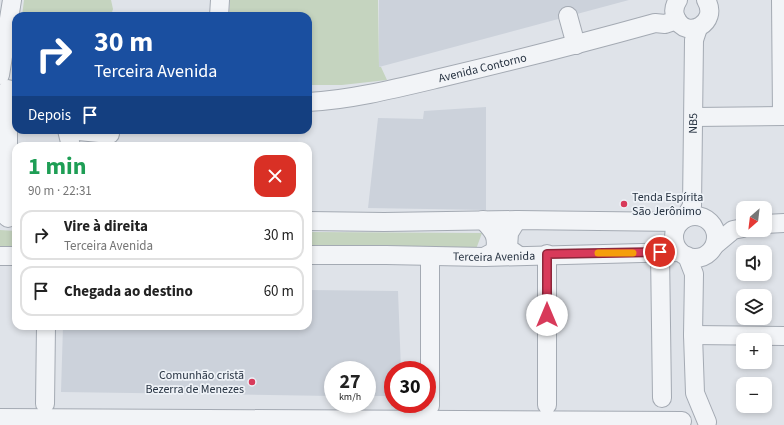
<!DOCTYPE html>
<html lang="pt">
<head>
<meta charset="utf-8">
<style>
	:root { --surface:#fff; --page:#f6f6f6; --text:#222; --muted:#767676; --line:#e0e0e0 }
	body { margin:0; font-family:"Source Sans 3",sans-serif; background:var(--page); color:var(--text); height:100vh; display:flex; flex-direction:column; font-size:15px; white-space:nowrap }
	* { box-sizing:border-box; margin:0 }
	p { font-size:13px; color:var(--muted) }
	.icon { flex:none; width:22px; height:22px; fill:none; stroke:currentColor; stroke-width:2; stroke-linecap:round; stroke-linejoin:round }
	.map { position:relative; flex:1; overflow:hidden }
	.sheet { position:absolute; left:12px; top:142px; width:300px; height:188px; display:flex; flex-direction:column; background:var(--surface); border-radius:12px; box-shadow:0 2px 6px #0003 }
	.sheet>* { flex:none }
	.guide { position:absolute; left:12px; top:12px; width:300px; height:122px; border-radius:12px; box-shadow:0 2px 6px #0003; background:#1a4fa0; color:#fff; overflow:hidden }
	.needle { width:26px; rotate:208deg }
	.fabs { position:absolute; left:736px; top:201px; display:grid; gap:8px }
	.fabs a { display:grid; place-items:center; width:36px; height:36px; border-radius:8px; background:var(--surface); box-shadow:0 2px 6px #0003; font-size:20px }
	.speed { position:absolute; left:324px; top:361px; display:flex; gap:8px; font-size:20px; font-weight:700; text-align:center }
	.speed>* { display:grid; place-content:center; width:52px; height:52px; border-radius:50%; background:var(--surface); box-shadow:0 2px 6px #0003; line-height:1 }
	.speed small { font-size:10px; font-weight:400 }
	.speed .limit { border:6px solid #d22; background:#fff; color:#111 }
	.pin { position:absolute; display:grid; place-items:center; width:34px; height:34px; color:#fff; margin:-17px; border:2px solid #fff; border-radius:50%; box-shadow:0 1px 4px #0007 }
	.me { position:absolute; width:44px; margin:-22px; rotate:0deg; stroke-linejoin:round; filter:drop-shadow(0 0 3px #0008) }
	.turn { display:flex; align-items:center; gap:14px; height:84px; padding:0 16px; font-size:18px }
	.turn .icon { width:52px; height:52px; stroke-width:2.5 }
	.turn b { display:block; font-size:28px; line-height:34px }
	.then { display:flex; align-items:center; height:38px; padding:0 16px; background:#0003; gap:8px; font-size:15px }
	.round { display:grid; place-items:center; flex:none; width:42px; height:42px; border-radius:12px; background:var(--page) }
	.overview { display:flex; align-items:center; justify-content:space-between; height:68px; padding:0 16px }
	h1 { font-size:24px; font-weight:700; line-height:30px; color:#1e9e55 }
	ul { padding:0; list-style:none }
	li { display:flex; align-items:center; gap:12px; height:50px; margin:0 8px 6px; padding:0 8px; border:2px solid var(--line); border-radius:12px }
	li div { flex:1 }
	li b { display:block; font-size:15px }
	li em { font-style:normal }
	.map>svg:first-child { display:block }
</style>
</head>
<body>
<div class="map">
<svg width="784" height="425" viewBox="0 0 784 425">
	<rect width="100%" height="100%" fill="#dfe3e9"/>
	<g fill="#ccd2db">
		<polygon points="379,0 629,0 379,67"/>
		<polygon points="486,107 486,210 368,208 378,118 423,119 424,111"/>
		<polygon points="308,290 398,291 401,370 393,370 393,396 367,396 367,370 333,370 333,396 61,392 63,326 308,326"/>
	</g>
	<g fill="#c5d4bf">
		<polygon points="24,0 111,0 113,9 111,16 22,16"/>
		<polygon points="230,0 378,0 379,67 381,67 387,80 342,85 308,85 308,16 229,16"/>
		<polygon points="0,230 16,231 16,255 0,255"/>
		<polygon points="308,232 482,233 475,252 308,253"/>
	</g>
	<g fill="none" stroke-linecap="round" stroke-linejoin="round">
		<defs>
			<g id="minor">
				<path d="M 678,0 C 674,6 673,12 676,18 C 686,41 720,23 706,0"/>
				<polyline points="781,0 782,116"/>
				<polyline points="219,16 220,0"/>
				<polyline points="568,16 576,45"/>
				<polyline points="0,75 12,0"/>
				<path id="s1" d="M 308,102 C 350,100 398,88 440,78 C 512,61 583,43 655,23 L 665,24 L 677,20"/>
				<polyline points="694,117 784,116"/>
				<polyline points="67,130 71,146"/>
				<polyline points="68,130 110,134"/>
				<circle cx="695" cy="237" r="21"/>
				<polyline points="8,218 8,89"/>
				<path id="s2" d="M 684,219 L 692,206 L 694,40 L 698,28"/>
				<path d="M 483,220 C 493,231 498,235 495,251 L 484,257"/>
				<polyline points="517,220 509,233 508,248 518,255"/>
				<polyline points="308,221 384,222 517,220 680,222"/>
				<polyline points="765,224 784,223"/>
				<polyline points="715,245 733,230 743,228"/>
				<polyline points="660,252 662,398"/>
				<polyline points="547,254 547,405"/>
				<path id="s3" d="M 308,255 L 386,255 L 484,257 L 680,252"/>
				<polyline points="0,256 16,256"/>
				<polyline points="687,256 694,274 693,335 695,393 707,422"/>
				<polyline points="693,335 784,336"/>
				<polyline points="45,404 46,326"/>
				<polyline points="430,406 430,256"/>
				<polyline points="0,418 682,421"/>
			</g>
		</defs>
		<use href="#minor" stroke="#a4aab3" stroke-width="20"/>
		<use href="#minor" stroke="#f2f4f7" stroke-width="18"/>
	</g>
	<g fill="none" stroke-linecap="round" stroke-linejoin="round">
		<defs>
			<polyline id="route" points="547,315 547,254 660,252"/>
		</defs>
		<use href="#route" stroke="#8c263a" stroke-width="10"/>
		<use href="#route" stroke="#d83a5a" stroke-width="7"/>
		<polyline stroke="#f59e0b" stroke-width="7" points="598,253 633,253"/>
	</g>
	<g fill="#d83a5a" stroke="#eef2f7" stroke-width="1.5">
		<circle cx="624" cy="204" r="4"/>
		<circle cx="252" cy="382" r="4"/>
	</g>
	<g text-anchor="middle" stroke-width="3.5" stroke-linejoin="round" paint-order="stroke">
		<g font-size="12" fill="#263241" stroke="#eef2f7">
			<text dy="4" stroke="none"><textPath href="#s1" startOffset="178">Avenida Contorno</textPath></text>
			<text dy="4" stroke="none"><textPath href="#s2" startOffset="98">NB5</textPath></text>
			<text dy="4" stroke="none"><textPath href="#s3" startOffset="186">Terceira Avenida</textPath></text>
		</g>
		<g font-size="12" fill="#263241" stroke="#eef2f7" text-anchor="start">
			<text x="632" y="201">Tenda Espírita<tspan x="632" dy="14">São Jerônimo</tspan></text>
			<text x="244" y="379" text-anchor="end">Comunhão cristã<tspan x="244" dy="14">Bezerra de Menezes</tspan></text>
		</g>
	</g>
</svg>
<div class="fabs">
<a><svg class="needle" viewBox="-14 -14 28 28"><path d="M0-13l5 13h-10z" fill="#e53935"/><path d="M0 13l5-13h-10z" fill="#767676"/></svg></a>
<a><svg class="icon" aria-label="sound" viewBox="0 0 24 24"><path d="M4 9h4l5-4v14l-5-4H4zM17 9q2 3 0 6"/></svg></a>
<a><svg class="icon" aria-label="layers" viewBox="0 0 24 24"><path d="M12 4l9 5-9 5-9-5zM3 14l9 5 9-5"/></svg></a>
<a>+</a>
<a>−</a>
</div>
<div class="speed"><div>27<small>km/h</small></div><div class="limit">30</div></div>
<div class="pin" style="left:660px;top:252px;background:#d93025"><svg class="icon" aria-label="arrive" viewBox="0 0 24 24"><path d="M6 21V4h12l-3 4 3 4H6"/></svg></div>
<svg class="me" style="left:547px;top:315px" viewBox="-20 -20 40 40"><circle r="19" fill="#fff"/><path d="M0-13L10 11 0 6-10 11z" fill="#d83a5a"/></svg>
<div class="guide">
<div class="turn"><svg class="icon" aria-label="right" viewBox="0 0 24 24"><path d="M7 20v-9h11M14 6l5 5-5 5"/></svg><div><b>30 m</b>Terceira Avenida</div></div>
<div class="then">Depois<svg class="icon" aria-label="arrive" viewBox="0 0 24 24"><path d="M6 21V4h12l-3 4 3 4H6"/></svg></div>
</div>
<section class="sheet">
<div class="overview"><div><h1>1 min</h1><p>90 m · 22:31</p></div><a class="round" style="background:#d93025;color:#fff"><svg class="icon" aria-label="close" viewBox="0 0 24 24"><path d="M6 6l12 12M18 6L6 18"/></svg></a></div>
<ul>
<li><svg class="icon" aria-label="right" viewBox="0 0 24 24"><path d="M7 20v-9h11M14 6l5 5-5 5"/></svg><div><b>Vire à direita</b><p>Terceira Avenida</p></div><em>30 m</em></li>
<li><svg class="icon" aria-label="arrive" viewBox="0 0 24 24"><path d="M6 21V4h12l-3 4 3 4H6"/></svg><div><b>Chegada ao destino</b></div><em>60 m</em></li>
</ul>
</section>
</div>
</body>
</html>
